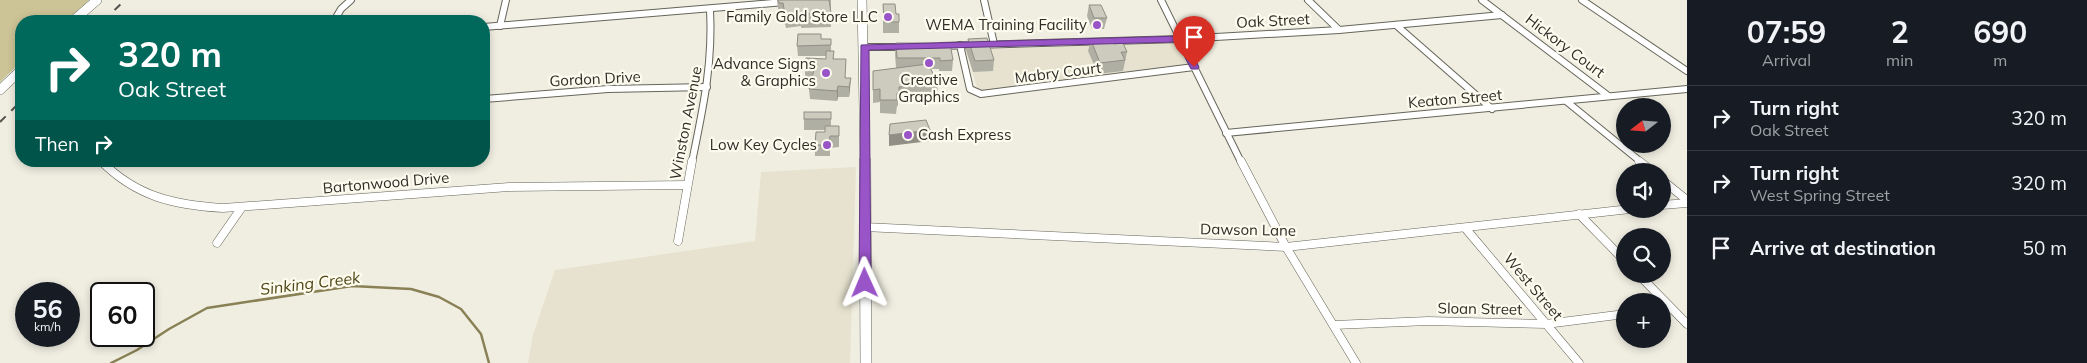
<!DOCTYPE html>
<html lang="en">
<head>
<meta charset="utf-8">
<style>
	:root { --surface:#171b24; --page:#20242c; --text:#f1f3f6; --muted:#9ea1a6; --line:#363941 }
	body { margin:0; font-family:Mulish,sans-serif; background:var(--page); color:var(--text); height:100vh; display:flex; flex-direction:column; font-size:19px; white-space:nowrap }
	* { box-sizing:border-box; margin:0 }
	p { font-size:16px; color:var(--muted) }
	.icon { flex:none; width:28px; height:28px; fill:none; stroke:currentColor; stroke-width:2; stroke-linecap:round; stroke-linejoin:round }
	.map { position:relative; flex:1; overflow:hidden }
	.sheet { display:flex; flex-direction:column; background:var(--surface); width:400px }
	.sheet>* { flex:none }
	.hud { position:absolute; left:15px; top:15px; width:475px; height:152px; border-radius:20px; box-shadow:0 2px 8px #0003; background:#00695c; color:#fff; overflow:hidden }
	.needle { width:32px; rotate:253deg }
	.fabs { position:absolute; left:1616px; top:98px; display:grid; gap:10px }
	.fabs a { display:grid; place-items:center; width:55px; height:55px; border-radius:50%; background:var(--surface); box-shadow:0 2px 8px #0003; font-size:25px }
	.speed { position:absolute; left:15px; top:282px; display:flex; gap:10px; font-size:25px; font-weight:700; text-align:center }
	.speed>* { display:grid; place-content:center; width:65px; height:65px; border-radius:50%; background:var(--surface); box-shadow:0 2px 8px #0003; line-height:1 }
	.speed small { font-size:12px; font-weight:400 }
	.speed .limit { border:2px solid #111; border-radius:8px; background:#fff; color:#111 }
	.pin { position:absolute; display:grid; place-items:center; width:42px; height:42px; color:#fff; margin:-51px -21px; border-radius:50% 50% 50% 0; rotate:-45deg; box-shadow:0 0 5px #0007 }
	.pin .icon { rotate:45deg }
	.me { position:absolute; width:55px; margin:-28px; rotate:359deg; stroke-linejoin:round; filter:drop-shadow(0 0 4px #0008) }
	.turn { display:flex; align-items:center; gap:18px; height:105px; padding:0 20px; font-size:22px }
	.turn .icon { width:65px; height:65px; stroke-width:2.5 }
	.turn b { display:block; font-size:35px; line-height:42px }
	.then { display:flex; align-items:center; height:48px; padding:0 20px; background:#0003; gap:10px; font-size:19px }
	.eta { display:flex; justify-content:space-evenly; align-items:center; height:85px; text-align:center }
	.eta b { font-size:30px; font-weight:700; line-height:35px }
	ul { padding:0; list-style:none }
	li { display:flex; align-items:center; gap:15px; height:65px; padding:0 20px; border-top:1px solid var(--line) }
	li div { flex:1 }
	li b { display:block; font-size:19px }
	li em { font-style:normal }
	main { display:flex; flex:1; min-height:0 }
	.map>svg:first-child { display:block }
</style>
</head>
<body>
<main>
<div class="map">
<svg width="1687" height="363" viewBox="0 0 1687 363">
	<rect width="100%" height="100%" fill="#f0eee1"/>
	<g fill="#e6e2cf">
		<polygon points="1176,41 1188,65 983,91 977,87 966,50 1082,46 1081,43"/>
		<polygon points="856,167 850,363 528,363 533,335 555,270 755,241 761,172"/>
	</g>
	<polygon fill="#ccc496" points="0,0 89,0 66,21 21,21 21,62 0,82"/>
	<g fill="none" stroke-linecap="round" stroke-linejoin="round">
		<polyline stroke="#898155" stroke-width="2.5" points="111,363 137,350 169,329 207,308 352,286 411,289 439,297 461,309 481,334 489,363"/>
		<defs>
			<g id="street-far1">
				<polyline points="984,0 994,44"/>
				<polyline points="1161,0 1241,162"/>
				<polyline points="1308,0 1339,30"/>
				<polyline points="1482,0 1607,95"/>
				<polyline points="1582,0 1687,71"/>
				<polyline points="334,21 341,9 351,0"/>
				<polyline points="1396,25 1492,109"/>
				<polyline points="500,26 506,0"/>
				<polyline points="484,27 785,2"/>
				<polyline points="960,45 970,89 981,94 1194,67"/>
				<polyline points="941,46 1181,39 1339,30 1502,15"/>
				<polyline points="864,47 903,47"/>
				<polyline points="484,99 608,89 707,87"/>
				<polyline points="1566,101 1641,162"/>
				<polyline points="1226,133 1687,89"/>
				<path d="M 692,162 C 703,108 713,64 710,9"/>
			</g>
			<g id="street">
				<path d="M 101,161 C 137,197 174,205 223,208 L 509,187 L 687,185"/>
				<polyline points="1241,161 1286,247 1356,363"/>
				<polyline points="1639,161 1652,171"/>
				<polyline points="1662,180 1687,200"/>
				<polyline points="1662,205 1687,203"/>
				<polyline points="1579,214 1625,261"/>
				<polyline points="864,227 1286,247 1630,209"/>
				<polyline points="1466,229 1579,363"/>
				<polyline points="678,241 692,161"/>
				<polyline points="217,243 242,207"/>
				<polyline points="1638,274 1687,324"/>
				<polyline points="1334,325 1428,321 1546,324 1625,314"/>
			</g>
			<g id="primary-far1">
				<polyline points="862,0 865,162"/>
				<polyline points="73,21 97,0"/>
				<polyline points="0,90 21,70"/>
			</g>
			<polyline id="primary" points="865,161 866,363"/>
		</defs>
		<use href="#street-far1" stroke="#66655a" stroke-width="8"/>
		<use href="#street" stroke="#66655a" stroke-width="9"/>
		<use href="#primary-far1" stroke="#66655a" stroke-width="10"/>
		<use href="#primary" stroke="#66655a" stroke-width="12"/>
		<use href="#street-far1" stroke="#fff" stroke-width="6"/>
		<use href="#street" stroke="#fff" stroke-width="8"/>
		<use href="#primary-far1" stroke="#fff" stroke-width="9"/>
		<use href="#primary" stroke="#fff" stroke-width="11"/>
		<g stroke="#54534d" stroke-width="2" stroke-dasharray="8 8" stroke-linecap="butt">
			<polyline points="103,21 125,0"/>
			<polyline points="0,122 21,101"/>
		</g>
	</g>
	<g fill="#b0afa3">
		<polygon points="777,0 831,0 831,27 801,28 801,26 786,28 783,16 780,17 778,8"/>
		<polygon points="883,4 896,14 899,22 899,33 883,33"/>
		<polygon points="1089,5 1107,18 1104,29 1092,29 1087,16"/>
		<polygon points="821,39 831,39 831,51 834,59 846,78 850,89 849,97 838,97 837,101 810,99 809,89 812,77 805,77 805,66 826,59 826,56 798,56 797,46"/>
		<polygon points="968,39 994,60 993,71 973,72 966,50"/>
		<polygon points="1091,40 1114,44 1127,52 1123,71 1098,74 1088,51"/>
		<polygon points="896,43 953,60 952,71 939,71 939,69 931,69 938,83 937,96 898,100 898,106 897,106 896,114 880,113 880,102 873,103 873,71 896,68 895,54"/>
		<polygon points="831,112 831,126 839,126 839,147 830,148 830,156 815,156 815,145 825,132 825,130 804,130 804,119"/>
	</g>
	<g fill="#908e85">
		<polygon points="851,78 850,89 849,97 849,87"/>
		<polygon points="838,86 838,97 837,101 837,91"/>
		<polygon points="930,130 930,141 889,146 889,135"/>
	</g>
	<g fill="#cdcbbe" stroke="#908e85">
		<polygon points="778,0 829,0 831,13 800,14 800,12 785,14 783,3 779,3"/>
		<polygon points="883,4 895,4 896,14 899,14 899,22 884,22"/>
		<polygon points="1089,5 1101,5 1107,18 1094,18"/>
		<polygon points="798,34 821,34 821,39 831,39 831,45 797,46"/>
		<polygon points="987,38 994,60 975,61 968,39"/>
		<polygon points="1091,40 1112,40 1114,44 1123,43 1127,52 1121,52 1125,60 1100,63"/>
		<polygon points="896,43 950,43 953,60 940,61 940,58 897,58"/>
		<polygon points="826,51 834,51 833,59 846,59 845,78 851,78 849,87 838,86 837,91 809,89 815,66 805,66 806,58 826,59"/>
		<polygon points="928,64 938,83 899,87 899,93 897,93 897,100 880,100 880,89 873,90 873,71"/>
		<rect x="804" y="112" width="27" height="7"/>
		<polygon points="926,120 930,130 889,135 890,124"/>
		<polygon points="825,126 839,126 839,136 830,136 829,145 815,145 816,132 825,132"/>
	</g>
	<polygon fill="#9954c8" stroke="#633782" points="1181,36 1185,39 1199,67 1198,69 1191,69 1177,42 869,50 871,283 870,286 860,286 859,283 861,45"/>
	<g fill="#9954c8" stroke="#fdfbee" stroke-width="2">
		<circle cx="888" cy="17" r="5"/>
		<circle cx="1097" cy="25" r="5"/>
		<circle cx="929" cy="63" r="5"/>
		<circle cx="826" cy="73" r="5"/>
		<circle cx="908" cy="135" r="5"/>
		<circle cx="827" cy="145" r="5"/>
	</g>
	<g text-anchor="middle" stroke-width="4.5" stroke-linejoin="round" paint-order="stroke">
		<g font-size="15" fill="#2d2c27" stroke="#fdfbee" text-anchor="end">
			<text x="878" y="22">Family Gold Store LLC</text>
			<text x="1087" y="30">WEMA Training Facility</text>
			<text x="816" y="69">Advance Signs<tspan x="816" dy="17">&amp; Graphics</tspan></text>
			<text x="929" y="85" text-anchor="middle">Creative<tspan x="929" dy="17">Graphics</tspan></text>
			<text x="918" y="140" text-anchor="start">Cash Express</text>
			<text x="817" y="150">Low Key Cycles</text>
		</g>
		<g font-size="15" fill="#2d2c27" stroke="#fdfbee">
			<text transform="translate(1273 21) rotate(-3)" y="5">Oak Street</text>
			<text transform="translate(1565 46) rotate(37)" y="5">Hickory Court</text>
			<text transform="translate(1058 73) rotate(-7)" y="5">Mabry Court</text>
			<text transform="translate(595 79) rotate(-3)" y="5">Gordon Drive</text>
			<text transform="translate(1455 99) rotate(-5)" y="5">Keaton Street</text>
			<text transform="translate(686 123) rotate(-79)" y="5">Winston Avenue</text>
			<text transform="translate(386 183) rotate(-5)" y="5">Bartonwood Drive</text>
			<text transform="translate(1248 230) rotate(1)" y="5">Dawson Lane</text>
			<text transform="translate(1533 287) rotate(50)" y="5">West Street</text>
			<text transform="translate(1480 309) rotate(1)" y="5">Sloan Street</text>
		</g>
		<g font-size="16" font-style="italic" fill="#4f4718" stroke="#fdfbee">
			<text transform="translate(310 283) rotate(-7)" y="6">Sinking Creek</text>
		</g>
	</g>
</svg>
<div class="fabs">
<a><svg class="needle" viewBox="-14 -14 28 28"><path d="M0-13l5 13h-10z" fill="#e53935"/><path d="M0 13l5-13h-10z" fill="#9ea1a6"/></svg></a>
<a><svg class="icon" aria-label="sound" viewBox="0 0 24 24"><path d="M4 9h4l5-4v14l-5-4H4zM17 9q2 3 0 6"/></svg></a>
<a><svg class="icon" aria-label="search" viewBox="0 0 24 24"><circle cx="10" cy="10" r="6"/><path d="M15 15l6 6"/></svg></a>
<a>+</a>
</div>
<div class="speed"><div>56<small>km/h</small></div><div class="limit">60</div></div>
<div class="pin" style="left:1194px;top:67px;background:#d93025"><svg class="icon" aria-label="arrive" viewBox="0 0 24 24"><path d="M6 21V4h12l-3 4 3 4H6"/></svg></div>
<svg class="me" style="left:865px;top:283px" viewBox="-20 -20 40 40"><path d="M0-17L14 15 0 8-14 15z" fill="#9954c8" stroke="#fff" stroke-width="4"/></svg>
<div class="hud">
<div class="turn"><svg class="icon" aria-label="right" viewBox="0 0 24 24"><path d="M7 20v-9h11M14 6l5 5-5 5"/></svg><div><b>320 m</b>Oak Street</div></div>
<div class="then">Then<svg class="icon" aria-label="right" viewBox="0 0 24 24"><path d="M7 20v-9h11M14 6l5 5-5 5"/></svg></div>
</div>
</div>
<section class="sheet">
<div class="eta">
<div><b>07:59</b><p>Arrival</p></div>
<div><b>2</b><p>min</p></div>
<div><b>690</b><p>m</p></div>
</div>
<ul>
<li><svg class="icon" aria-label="right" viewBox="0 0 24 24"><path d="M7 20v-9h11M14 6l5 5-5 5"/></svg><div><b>Turn right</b><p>Oak Street</p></div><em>320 m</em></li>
<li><svg class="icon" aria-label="right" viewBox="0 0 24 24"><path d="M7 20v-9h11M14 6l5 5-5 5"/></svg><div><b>Turn right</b><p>West Spring Street</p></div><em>320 m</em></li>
<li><svg class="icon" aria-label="arrive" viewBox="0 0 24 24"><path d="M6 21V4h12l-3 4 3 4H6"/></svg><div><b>Arrive at destination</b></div><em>50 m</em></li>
</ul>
</section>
</main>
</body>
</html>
